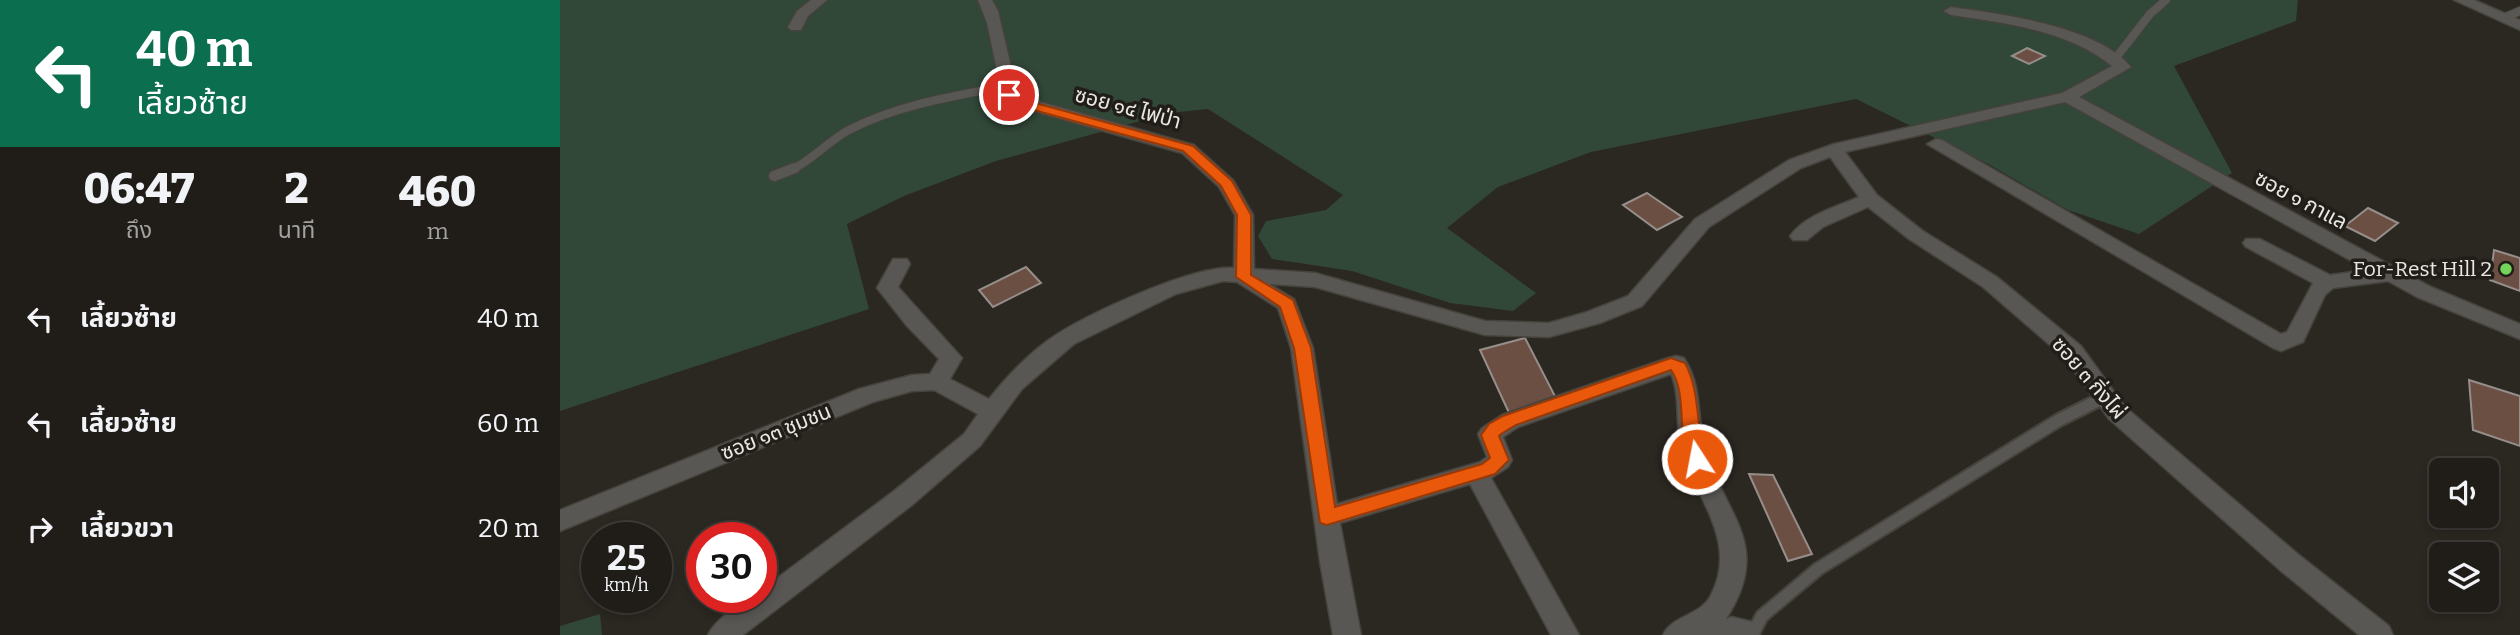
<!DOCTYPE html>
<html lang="th">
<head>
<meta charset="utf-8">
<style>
	:root { --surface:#201d19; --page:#282622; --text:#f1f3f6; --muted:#a2a2a2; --line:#3d3b38 }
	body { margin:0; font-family:Bitter,"Noto Sans Thai",serif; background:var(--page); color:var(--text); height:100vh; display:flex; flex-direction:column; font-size:26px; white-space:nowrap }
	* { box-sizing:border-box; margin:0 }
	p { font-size:23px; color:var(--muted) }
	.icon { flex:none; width:38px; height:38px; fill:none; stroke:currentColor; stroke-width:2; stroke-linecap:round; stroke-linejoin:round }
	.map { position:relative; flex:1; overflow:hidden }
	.sheet { display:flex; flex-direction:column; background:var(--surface); width:560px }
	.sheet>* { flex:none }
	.hud { background:#0b6e4f; color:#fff; overflow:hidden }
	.controls { position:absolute; left:1869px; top:458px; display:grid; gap:14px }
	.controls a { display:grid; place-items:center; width:70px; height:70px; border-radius:10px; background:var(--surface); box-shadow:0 4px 10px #0003,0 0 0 2px var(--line); font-size:35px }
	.speed { position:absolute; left:21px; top:522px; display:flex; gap:14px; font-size:35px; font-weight:700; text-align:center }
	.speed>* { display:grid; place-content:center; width:91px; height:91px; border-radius:50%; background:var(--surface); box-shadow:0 4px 10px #0003,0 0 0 2px var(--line); line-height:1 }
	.speed small { font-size:18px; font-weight:400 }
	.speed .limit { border:10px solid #d22; background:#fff; color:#111 }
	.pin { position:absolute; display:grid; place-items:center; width:60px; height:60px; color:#fff; margin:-30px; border:4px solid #fff; border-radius:50%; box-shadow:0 2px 7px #0007 }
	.me { position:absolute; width:77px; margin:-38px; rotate:349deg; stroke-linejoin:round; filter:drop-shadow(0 0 5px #0008) }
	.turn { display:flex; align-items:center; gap:24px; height:147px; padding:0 21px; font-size:32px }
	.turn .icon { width:91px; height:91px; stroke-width:2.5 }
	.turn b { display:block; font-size:49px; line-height:60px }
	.eta { display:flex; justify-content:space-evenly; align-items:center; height:119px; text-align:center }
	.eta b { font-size:42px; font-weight:800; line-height:49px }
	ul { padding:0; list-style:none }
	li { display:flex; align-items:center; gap:21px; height:105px; padding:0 21px }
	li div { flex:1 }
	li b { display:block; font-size:26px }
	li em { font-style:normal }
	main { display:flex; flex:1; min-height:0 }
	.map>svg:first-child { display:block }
</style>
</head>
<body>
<main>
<section class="sheet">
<div class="hud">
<div class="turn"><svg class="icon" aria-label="left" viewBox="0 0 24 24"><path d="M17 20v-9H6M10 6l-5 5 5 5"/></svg><div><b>40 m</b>เลี้ยวซ้าย</div></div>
</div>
<div class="eta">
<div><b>06:47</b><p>ถึง</p></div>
<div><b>2</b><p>นาที</p></div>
<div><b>460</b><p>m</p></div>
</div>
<ul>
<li><svg class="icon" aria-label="left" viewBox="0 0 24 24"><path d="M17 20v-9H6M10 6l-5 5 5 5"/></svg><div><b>เลี้ยวซ้าย</b></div><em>40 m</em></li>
<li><svg class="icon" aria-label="left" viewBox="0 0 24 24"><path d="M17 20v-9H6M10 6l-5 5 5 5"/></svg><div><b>เลี้ยวซ้าย</b></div><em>60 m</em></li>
<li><svg class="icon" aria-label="right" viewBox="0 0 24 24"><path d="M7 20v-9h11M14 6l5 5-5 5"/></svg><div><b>เลี้ยวขวา</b></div><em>20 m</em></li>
</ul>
</section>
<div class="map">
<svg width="1960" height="635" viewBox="0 0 1960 635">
	<rect width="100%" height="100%" fill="#2b2721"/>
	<g fill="#314738">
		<polygon points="0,0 1738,0 1736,21 1614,66 1672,173 1579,234 1508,210 1430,165 1296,99 1031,152 938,187 887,228 976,293 953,311 890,303 792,271 712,259 698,236 706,221 766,210 783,195 648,109 609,113 436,161 344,196 287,224 309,309 0,411"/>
		<polygon points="40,614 42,635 0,635 0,626"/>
	</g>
	<g fill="#6c4f43" stroke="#968e8a" stroke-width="2">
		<polygon points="1467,48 1485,56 1469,64 1452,56"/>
		<polygon points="1087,193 1122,217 1097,230 1063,205"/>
		<polygon points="1808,208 1838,223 1815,241 1785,226"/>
		<polygon points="1934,250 1960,258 1960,291 1930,280"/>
		<polygon points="466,267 481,283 433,307 419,290"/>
		<polygon points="965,338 998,402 950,415 920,350"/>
		<polygon points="1909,380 1960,396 1960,446 1913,430"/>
		<polygon points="1189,474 1213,475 1252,554 1228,561"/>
	</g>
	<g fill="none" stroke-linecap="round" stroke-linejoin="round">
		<defs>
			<g id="service-far2">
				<polyline points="1944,18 1960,11"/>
				<polyline points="1555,59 1590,14 1606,0"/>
				<path d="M 231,170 C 253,160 268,141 289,130 C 337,105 394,96 446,86"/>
			</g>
			<polyline id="service-far1" points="214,176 235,168"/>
			<polyline id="service" points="1192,635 1202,616 1258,569 1499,420 1545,397"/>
			<g id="minor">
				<polygon points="251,0 267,0 248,16 241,30 231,30 228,27 237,11"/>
				<path d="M 418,0 L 432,0 L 438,11 L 457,92 L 481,102 L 634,145 L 673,180 L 693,215 L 694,269 L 755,273 L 925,321 L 989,323 L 1027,312 L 1068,296 L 1135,219 L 1229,160 L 1274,144 L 1502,93 L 1552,66 C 1508,30 1445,23 1391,15 L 1384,11 L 1391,7 C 1440,14 1538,26 1571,67 L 1519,97 L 1871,287 L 1960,324 L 1960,339 L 1857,297 L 1828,281 L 1773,288 L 1765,295 L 1743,342 L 1721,351 L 1713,348 L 1367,144 L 1376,139 L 1382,140 L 1721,334 L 1727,332 L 1753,283 L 1686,247 L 1683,243 L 1686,239 L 1700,239 L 1770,275 L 1808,270 L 1505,102 L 1285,152 L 1317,195 L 1363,231 L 1437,277 L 1521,346 L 1565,407 L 1739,555 L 1829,626 L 1833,635 L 1799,635 L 1721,571 L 1549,419 L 1505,358 L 1423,287 L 1349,239 L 1308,207 L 1263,227 L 1247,240 L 1233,240 L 1230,236 C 1245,215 1276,207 1299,197 L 1270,157 L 1241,168 L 1149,227 L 1082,306 L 1040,323 L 989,337 L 925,335 L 755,287 L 709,284 L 734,299 L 753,348 L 777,504 L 920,462 L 927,457 L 918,434 L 922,428 L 942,415 L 1108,358 L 1116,356 L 1124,358 C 1143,387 1136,415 1145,447 C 1163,515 1215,543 1166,619 L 1172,617 L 1193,622 L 1200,635 L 1103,635 C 1112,615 1141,616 1151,595 C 1179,541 1135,498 1121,448 C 1115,424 1121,398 1111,374 L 958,427 L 943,437 L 952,460 L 948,467 L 931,478 L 1019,635 L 991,635 L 910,484 L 780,523 L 801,635 L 773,635 L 760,562 L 731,348 L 718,308 L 677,282 L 663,281 L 616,294 L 514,344 L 462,389 L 420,446 L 352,505 L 183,635 L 148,635 C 155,620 184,597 201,597 L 201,590 L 334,491 L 404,434 L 418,414 L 374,390 L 352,391 L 313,402 L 0,531 L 0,510 L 299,389 L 352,375 L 370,374 L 379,359 L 347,326 L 317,288 L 333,259 L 347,259 L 350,264 L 338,287 L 402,358 L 390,379 L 429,399 C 448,375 473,349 499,333 C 535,311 634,265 674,268 L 675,215 L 659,187 L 622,153 L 469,110 L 443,99 L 427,23 Z"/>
				<polygon points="1894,0 1914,0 1960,20 1960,30"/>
			</g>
		</defs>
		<use href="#service-far2" stroke="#46423c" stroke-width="10"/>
		<use href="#service-far1" stroke="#46423c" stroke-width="13"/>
		<use href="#service" stroke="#46423c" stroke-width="16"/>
		<use href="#minor" stroke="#46423c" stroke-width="3"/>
		<use href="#service-far2" stroke="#585754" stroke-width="8"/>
		<use href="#service-far1" stroke="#585754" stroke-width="10"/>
		<use href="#service" stroke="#585754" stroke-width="12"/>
		<use href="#minor" fill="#585754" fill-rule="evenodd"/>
	</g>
	<path fill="#ea580c" stroke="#983908" stroke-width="2" d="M 449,91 L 479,104 L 633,146 L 672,181 L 691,215 L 691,275 L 733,300 L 751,348 L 775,507 L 922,464 L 930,458 L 921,435 L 929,424 L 943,416 L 1111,358 L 1125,363 C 1141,392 1135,427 1146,459 L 1143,464 L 1130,464 C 1116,436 1128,394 1111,370 L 956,425 L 941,434 L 939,436 L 949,460 L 935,474 L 767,525 L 760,523 L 734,348 L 720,307 L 676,277 L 677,215 L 661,186 L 623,151 L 470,109 L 444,98 L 442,95 Z"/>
	<circle fill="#75d25b" stroke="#211d18" stroke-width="2.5" cx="1946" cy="269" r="7"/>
	<g text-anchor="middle" stroke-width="7" stroke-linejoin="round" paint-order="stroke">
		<g font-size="21" fill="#e9e7e3" stroke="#211d18">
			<text transform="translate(568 108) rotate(15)" y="7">ซอย ๑๔ ไฟป่า</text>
			<text transform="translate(1741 200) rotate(28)" y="7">ซอย ๑ กาแล</text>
			<text transform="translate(1529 378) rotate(49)" y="7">ซอย ๓ กิ่งไผ่</text>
			<text transform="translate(216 432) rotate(-22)" y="7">ซอย ๑๓ ชุมชน</text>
		</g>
		<g font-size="21" fill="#e9e7e3" stroke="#211d18" text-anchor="end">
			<text x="1932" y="276">For-Rest Hill 2</text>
		</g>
	</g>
</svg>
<div class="controls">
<a><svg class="icon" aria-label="sound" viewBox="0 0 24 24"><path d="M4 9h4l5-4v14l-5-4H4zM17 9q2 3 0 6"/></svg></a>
<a><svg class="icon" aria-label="layers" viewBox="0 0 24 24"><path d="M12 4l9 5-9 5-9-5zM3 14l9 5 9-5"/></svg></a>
</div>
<div class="speed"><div>25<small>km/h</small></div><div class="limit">30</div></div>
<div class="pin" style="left:449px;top:95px;background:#d93025"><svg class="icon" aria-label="arrive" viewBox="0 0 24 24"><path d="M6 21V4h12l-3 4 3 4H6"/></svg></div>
<svg class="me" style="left:1137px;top:459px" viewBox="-20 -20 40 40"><circle r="17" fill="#ea580c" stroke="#fff" stroke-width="3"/><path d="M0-11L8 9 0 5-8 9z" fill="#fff"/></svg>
</div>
</main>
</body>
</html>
